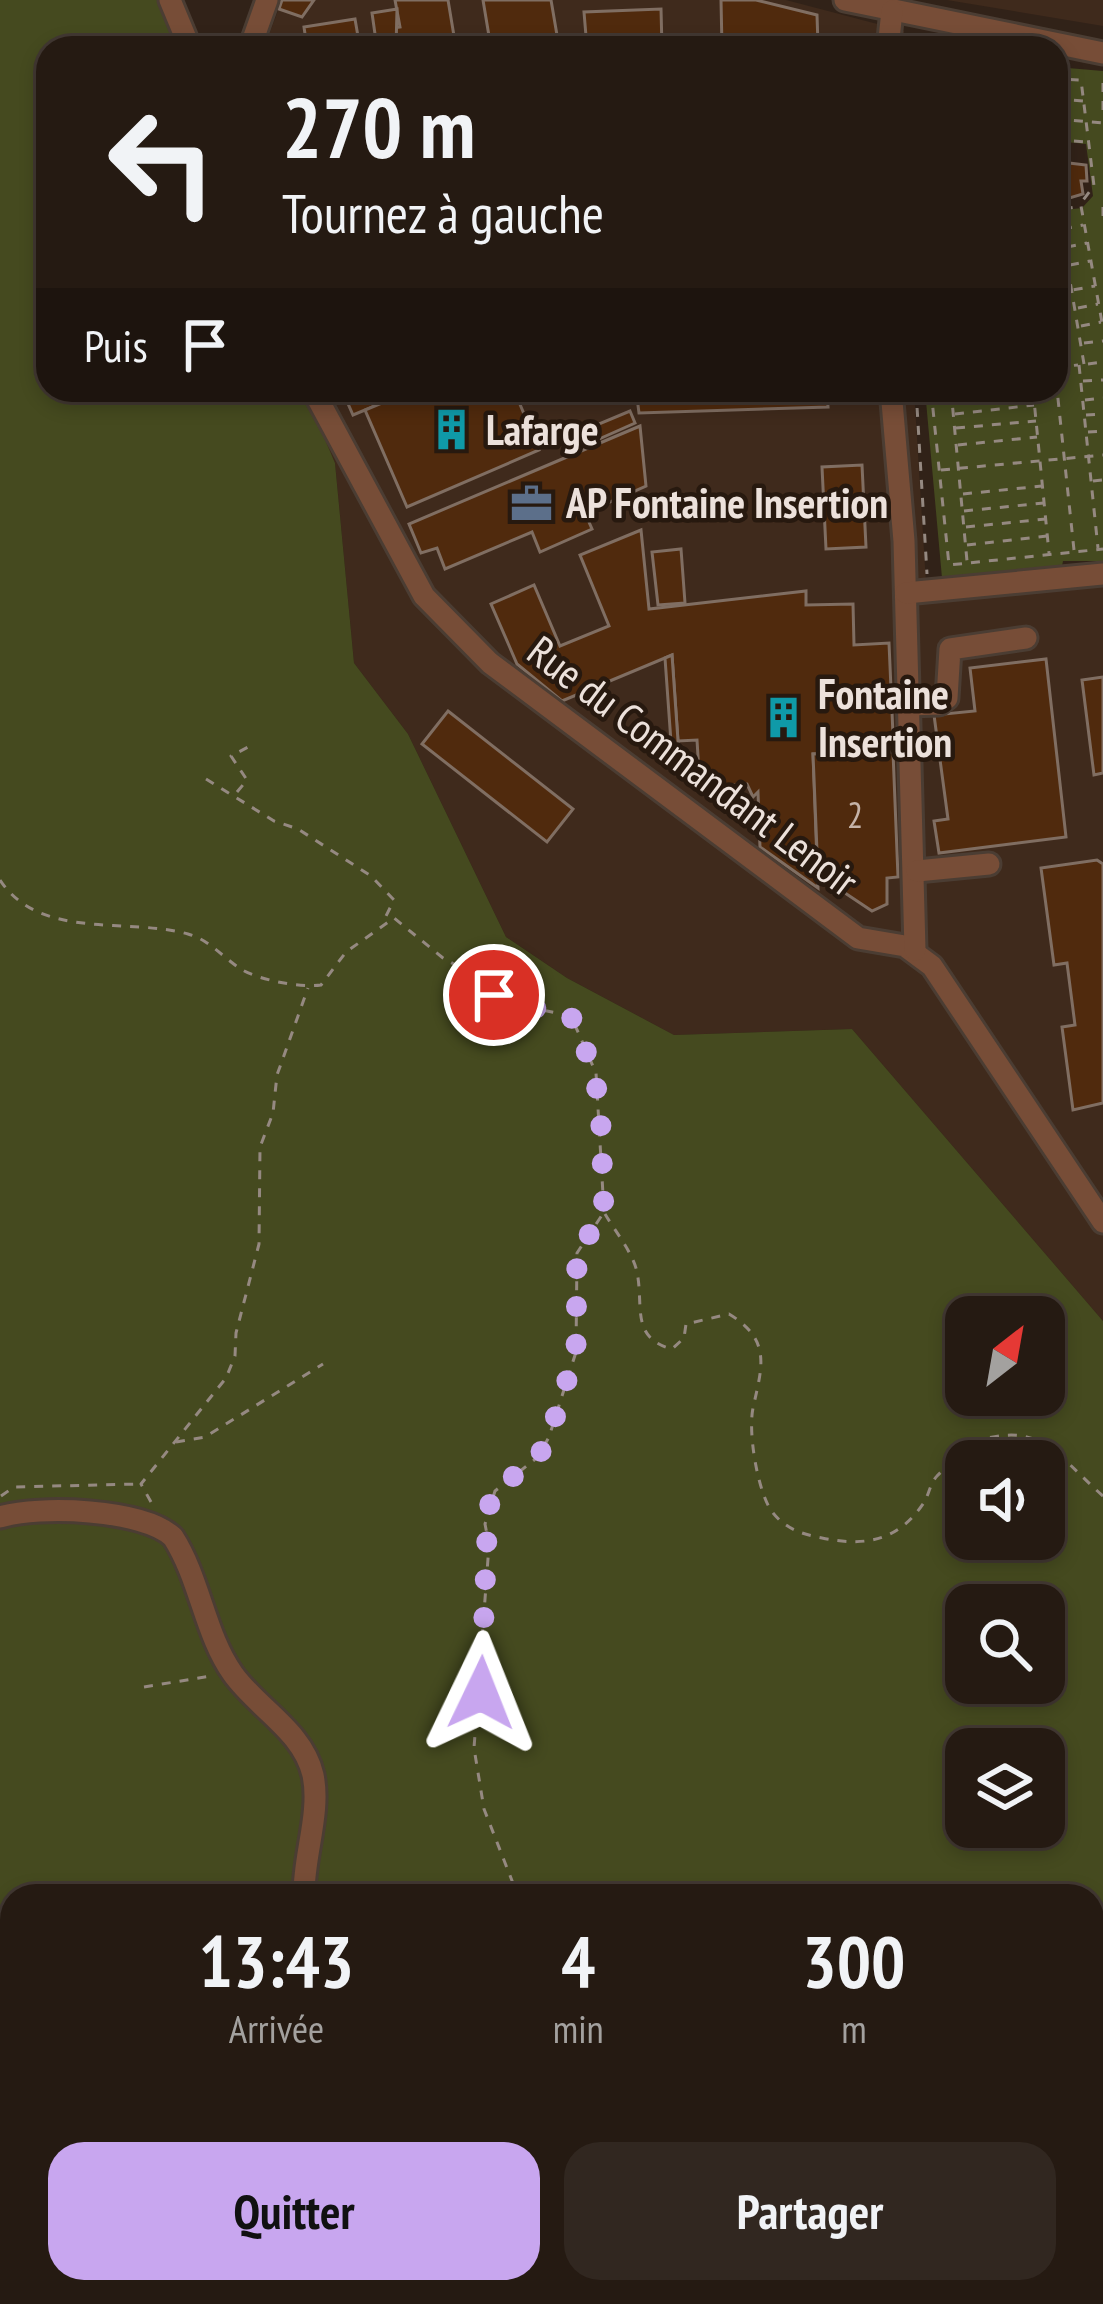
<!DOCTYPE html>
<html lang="fr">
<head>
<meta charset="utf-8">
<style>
	:root { --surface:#251a12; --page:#312720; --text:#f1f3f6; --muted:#a3a19f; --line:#423832; --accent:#c8a6ef }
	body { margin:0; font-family:"PT Sans Narrow",sans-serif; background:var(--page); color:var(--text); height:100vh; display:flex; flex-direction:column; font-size:45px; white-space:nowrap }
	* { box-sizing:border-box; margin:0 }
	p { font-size:39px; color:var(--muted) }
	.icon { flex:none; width:66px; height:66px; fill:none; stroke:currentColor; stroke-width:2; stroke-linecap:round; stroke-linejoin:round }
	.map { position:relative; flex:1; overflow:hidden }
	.drawer { position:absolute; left:0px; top:1884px; width:1104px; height:420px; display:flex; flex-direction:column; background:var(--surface); border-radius:36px 36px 0 0; box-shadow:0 6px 18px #0003,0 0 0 3px var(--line) }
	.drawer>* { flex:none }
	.banner { position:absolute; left:36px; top:36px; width:1032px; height:366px; border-radius:36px; box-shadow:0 6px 18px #0003,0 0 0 3px var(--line); background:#251a12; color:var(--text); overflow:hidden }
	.needle { width:78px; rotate:31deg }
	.buttons { position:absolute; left:945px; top:1296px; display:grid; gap:24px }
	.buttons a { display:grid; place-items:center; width:120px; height:120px; border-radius:24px; background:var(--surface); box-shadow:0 6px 18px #0003,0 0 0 3px var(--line); font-size:60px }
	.pin { position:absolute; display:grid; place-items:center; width:102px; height:102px; color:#fff; margin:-51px; border:6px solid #fff; border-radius:50%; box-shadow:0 3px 12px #0007 }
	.me { position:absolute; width:132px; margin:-66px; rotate:2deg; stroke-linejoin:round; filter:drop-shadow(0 0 9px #0008) }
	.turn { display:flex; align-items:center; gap:42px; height:252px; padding:0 48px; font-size:54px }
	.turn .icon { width:156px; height:156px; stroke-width:2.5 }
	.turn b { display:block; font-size:84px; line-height:102px }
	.then { display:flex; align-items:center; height:114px; padding:0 48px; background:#0003; gap:24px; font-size:45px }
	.eta { display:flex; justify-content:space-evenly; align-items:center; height:204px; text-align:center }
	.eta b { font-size:72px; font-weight:700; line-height:84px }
	.primary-button { display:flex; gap:24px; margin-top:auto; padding:24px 48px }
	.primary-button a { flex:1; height:138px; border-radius:36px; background:var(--accent); color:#111; font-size:48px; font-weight:700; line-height:138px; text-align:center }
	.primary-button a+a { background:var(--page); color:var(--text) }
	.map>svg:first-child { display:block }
</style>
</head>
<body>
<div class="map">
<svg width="1103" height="2304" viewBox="0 0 1103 2304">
	<rect width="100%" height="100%" fill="#312218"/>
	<g fill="#3f2a1c">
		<polygon points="282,0 786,0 904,31 904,48 264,48"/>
		<polygon points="947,0 1103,0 1103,26"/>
		<polygon points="301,390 914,390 926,583 1103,566 1103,1321 852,1029 674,1035 567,978 506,937 408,734 354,663 335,463"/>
	</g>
	<g fill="#454a1f" fill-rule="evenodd">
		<path d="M 0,0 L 163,0 L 183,48 L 48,48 L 48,390 L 304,390 L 335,463 L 354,663 L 408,734 L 506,937 L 567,978 L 674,1035 L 852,1029 L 1103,1321 L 1103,2050 L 1092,2052 L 1092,1896 L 12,1896 L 12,2292 L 1088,2292 L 1089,2304 L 0,2304 ZM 966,1317 L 1044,1317 L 1044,1395 L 966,1395 ZM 966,1461 L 1044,1461 L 1044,1539 L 966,1539 ZM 966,1605 L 1044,1605 L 1044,1683 L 966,1683 ZM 966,1749 L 1044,1749 L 1044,1827 L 966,1827 Z"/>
		<polygon points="1056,67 1103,71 1103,561 1063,561 1062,566 942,578 925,390 1056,390 1056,211 1082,208 1093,196 1086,144 1056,141"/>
	</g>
	<g fill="#502a0d" stroke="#806e62" stroke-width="3">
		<polygon points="282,0 314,0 302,17 279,9"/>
		<polygon points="395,0 448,0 456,48 396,48 393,28 400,27"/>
		<polygon points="483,0 551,0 558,41 491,48"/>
		<polygon points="721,0 756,0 817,15 818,45 722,47"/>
		<polygon points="397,9 396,48 377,48 372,13"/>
		<polygon points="661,9 662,48 587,48 584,12"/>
		<polygon points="355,19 360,48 307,48 304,27"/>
		<polygon points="1056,151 1061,162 1086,165 1087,181 1081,181 1083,194 1056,202"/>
		<polygon points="342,390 376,390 382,403 353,415"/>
		<polygon points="413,390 514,390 539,450 407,507 365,410"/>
		<polygon points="636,390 827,390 828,407 639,413"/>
		<polygon points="630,411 635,423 599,439 594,426"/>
		<polygon points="640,426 646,486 585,513 592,529 540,552 532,532 445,569 437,548 421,553 409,524"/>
		<polygon points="862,465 866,547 826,549 822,467"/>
		<polygon points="641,530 649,609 806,591 806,605 853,604 854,645 889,643 893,735 873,736 873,752 813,754 818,888 760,847 758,792 753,797 747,784 700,788 697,740 678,741 672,655 562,701 517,664 491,604 534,585 560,646 609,626 580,555"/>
		<polygon points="681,549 685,603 658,605 652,552"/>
		<polygon points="672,655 679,755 672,756 665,658"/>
		<polygon points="1046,659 1066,837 939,853 934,821 948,819 934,715 975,711 970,668"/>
		<polygon points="1103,677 1103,773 1094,775 1082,680"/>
		<polygon points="448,711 573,809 547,842 422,744"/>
		<polygon points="893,752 898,877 887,878 887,904 872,911 818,875 813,754"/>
		<polygon points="1097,860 1103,864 1103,1103 1073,1110 1062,1027 1075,1025 1067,963 1054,965 1041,868"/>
		<polygon points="1103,2050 1103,2155 1092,2152 1092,2053"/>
	</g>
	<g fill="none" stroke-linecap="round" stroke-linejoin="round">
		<defs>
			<g id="minor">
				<polyline points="170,0 190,48"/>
				<polyline points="845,0 1103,53"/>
				<polyline points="250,48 267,0"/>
				<polyline points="888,48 892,11"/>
				<polyline points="313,390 424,596 490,663 858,938 905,946 932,966 1103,1222"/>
				<polyline points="891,390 904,541 915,950"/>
				<polyline points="906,593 1103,574"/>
				<polyline points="908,705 939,704 947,698 950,649 1026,638"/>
				<polyline points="917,871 989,864"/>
				<path d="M 0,1517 C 39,1505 143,1509 173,1537 C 200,1579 205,1635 233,1674 C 258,1709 303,1731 313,1775 C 321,1813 303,1857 304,1896"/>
				<polyline points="407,2292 413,2304"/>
			</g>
		</defs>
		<use href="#minor" stroke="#4b3d33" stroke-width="27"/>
		<g stroke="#958981" stroke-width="3" stroke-dasharray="9 9" stroke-linecap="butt">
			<polyline points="1103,83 1103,112"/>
			<polyline points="1056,85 1058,79 1081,80 1094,186 1080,204"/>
			<polyline points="1056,99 1083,101"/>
			<polyline points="1056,119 1103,123"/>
			<polyline points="1056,140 1089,142"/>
			<polyline points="1103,207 1103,221"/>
			<polyline points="1063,229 1083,225"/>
			<polyline points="1067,247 1087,243"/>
			<polyline points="1070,265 1090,261"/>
			<polyline points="1056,293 1095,286"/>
			<polyline points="1056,304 1063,344 1056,345"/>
			<polyline points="1078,308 1098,304"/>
			<polyline points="1081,326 1101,322"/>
			<polyline points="1084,343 1103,341"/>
			<polyline points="1063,344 1066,364"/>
			<polyline points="1084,364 1058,210 1081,206 1103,328"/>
			<polyline points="1088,364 1103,362"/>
			<polyline points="1079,365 1098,548"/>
			<polyline points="1056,367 1078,365"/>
			<polyline points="1056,380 1074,550"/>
			<polyline points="1083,381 1103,380"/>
			<polyline points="916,390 927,574"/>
			<polyline points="931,390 949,565 1103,549"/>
			<polyline points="951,390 967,561"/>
			<polyline points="1033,390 1049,553"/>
			<polyline points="953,396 1015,390"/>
			<polyline points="1085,400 1103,398"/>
			<polyline points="955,414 1034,405"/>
			<polyline points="1086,415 1103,414"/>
			<polyline points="956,428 1036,421"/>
			<polyline points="1088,432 1103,431"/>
			<polyline points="958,445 1037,437"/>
			<polyline points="941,470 1103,455"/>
			<polyline points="1093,481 1103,480"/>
			<polyline points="963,494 1042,486"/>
			<polyline points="964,511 1044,503"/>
			<polyline points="966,527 1046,519"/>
			<polyline points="967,545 1047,536"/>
			<polyline points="206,779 274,821 298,829 371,876 394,900 385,918"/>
			<polyline points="237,792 247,780 231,756 252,745"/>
			<path d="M 0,880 C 40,941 128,917 188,934 C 210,940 222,957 241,969 C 258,980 301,988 321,985 L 346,952 L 394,918 L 443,958 L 482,980 L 503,1002 L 571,1016 L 596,1073 L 604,1212 L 577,1253 L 576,1352 L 549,1437 L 538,1457 L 495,1491 L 485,1524 L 489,1545 L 474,1748 L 484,1809 L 518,1896"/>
			<path d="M 605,1214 C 615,1231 633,1253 637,1272 C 644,1306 630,1338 672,1349 L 684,1338 L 686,1324 L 729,1314 C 772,1340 762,1367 753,1408 C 748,1433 757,1485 769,1507 C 781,1527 800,1534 822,1538 C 866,1547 899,1541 925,1501 C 929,1493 931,1482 937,1476 C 949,1463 958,1461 968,1444 C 1041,1418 1054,1453 1103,1496"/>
			<polyline points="176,1442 205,1437 323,1364"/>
			<polyline points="1,1496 14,1487 139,1484"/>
			<polyline points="151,1502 141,1484 226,1378 235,1356 236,1333 259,1244 260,1147 273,1113 277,1075 308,988"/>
			<polyline points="144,1687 211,1676"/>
			<polyline points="1092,2037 1103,2024"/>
			<polyline points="1092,2183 1098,2186 1092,2254"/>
			<polyline points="0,2266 6,2278 0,2300"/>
			<polyline points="0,2278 12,2278"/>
			<polyline points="55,2292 72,2304"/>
			<polyline points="373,2292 376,2304"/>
			<polyline points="584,2292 587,2304"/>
			<polyline points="1090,2292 1092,2304"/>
			<polyline points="12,2304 14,2292"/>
		</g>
		<use href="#minor" stroke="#774d37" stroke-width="21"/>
	</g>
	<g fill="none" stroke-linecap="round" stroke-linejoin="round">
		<path stroke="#c8a6ef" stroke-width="21" stroke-dasharray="0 37.8" d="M 481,1693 L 488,1509 L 495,1491 L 538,1457 L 549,1437 L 576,1352 L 577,1253 L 604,1212 L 600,1100 L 578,1023 C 555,1002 519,1014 494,995"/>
	</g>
	<defs>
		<symbol id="building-bare" viewBox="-9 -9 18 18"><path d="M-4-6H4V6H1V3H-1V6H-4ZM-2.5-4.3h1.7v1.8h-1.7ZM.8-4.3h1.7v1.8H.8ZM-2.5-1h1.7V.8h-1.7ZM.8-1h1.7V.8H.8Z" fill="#0f9aa8" stroke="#27190f" stroke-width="2.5" paint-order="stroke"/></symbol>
		<symbol id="office-bare" viewBox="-9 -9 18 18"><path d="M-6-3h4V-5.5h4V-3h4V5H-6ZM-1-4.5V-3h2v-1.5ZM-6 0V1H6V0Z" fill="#5c6f8a" stroke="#27190f" stroke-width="2.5" paint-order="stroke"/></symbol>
	</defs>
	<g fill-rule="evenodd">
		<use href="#building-bare" x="422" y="400" width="59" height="59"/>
		<use href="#office-bare" x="502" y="474" width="59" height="59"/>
		<use href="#building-bare" x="754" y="688" width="59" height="59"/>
	</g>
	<g text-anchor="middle" stroke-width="9" stroke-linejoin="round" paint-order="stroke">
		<g font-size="36" fill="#c5b3a8">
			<text x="855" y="828">2</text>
		</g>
		<g font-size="42" font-weight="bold" fill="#ece1db" stroke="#27190f" text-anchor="start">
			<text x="486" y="445">Lafarge</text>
			<text x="566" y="518">AP Fontaine Insertion</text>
			<text x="818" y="709">Fontaine<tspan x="818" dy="48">Insertion</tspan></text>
		</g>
		<g font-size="42" fill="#ece1db" stroke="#27190f">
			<text transform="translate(693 766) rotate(37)" y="15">Rue du Commandant Lenoir</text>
		</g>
	</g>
</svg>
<div class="buttons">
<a><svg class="needle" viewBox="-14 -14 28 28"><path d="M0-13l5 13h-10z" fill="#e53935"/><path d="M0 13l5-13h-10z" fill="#a3a19f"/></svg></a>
<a><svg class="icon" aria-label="sound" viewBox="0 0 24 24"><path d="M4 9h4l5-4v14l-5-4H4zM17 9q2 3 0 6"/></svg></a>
<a><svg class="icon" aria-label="search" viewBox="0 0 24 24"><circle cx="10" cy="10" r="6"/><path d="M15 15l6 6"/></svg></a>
<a><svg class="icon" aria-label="layers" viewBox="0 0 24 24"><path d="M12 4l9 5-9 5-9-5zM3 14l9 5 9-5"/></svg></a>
</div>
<div class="pin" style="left:494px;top:995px;background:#d93025"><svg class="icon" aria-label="arrive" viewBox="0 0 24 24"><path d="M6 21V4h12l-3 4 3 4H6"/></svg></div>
<svg class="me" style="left:481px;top:1693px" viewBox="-20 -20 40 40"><path d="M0-17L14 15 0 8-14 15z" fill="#c8a6ef" stroke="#fff" stroke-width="4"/></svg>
<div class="banner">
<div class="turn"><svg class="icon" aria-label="left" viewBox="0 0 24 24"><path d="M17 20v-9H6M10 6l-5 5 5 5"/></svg><div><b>270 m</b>Tournez à gauche</div></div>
<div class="then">Puis<svg class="icon" aria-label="arrive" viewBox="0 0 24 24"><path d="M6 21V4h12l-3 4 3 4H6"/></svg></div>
</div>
<section class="drawer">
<div class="eta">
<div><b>13:43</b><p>Arrivée</p></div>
<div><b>4</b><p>min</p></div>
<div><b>300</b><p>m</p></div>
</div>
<div class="primary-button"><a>Quitter</a><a>Partager</a></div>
</section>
</div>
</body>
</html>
